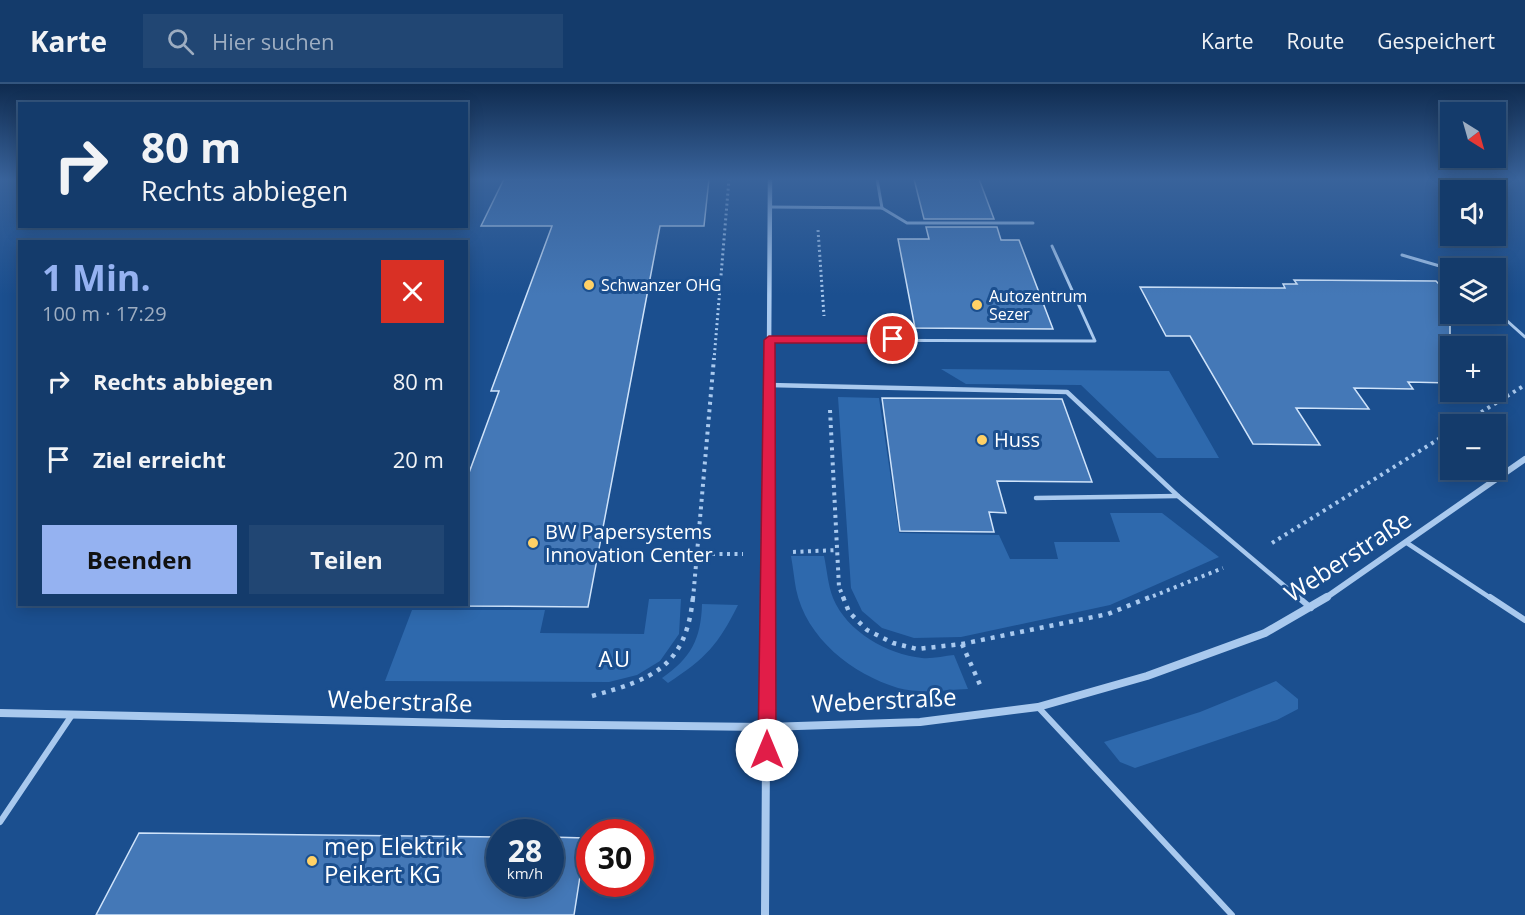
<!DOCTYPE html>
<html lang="de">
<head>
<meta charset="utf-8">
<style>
	:root { --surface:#143b6b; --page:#214673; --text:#f1f3f6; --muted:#9dadc1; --line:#33557e; --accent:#95b2f1 }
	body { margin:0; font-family:"Open Sans",sans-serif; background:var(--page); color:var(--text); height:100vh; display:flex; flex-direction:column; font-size:22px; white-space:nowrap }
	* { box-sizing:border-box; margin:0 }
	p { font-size:20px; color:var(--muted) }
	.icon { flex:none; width:33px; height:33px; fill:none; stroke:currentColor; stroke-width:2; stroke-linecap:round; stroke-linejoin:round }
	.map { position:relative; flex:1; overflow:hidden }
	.details { position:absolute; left:18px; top:156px; width:450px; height:366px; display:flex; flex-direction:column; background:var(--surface); border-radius:0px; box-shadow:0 3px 15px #0003,0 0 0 2px var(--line) }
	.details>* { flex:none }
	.hud { position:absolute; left:18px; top:18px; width:450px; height:126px; border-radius:0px; box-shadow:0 3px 15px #0003,0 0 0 2px var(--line); background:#143b6b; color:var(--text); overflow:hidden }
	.needle { width:39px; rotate:143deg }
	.fabs { position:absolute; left:1440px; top:18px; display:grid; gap:12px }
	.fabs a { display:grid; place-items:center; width:66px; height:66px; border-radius:0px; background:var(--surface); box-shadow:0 3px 15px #0003,0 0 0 2px var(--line); font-size:30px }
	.speed { position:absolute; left:486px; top:735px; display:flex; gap:12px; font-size:30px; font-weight:700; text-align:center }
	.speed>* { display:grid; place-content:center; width:78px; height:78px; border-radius:50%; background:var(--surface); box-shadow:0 3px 15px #0003,0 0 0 2px var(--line); line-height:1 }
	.speed small { font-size:15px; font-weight:400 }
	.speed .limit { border:9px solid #d22; background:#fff; color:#111 }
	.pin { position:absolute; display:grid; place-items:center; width:51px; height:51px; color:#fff; margin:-26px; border:3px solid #fff; border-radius:50%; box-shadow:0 2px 6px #0007 }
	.me { position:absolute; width:66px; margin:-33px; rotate:0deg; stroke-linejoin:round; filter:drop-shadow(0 0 4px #0008) }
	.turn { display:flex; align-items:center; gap:21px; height:126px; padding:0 24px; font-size:27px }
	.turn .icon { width:78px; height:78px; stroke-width:2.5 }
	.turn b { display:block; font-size:42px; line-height:51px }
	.round { display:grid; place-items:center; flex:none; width:63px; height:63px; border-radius:0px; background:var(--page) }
	.head { display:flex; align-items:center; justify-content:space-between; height:102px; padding:0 24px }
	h1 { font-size:36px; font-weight:700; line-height:45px; color:var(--accent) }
	.cta { display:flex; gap:12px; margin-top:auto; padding:12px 24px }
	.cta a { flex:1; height:69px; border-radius:0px; background:var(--accent); color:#111; font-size:24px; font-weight:700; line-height:69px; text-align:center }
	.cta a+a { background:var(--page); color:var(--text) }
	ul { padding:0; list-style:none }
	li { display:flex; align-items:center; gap:18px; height:78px; padding:0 24px }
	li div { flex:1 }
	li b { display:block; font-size:22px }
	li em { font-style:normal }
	header { display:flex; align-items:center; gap:36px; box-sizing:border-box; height:84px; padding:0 30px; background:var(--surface); border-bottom:2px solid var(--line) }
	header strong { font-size:28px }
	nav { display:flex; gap:33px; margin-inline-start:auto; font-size:21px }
	.search { width:420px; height:54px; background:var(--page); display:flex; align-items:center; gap:15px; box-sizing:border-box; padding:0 21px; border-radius:0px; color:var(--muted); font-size:22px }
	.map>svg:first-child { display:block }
</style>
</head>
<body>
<header>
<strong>Karte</strong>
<div class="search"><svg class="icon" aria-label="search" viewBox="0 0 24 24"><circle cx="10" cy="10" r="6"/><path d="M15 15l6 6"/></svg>Hier suchen</div>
<nav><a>Karte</a><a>Route</a><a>Gespeichert</a></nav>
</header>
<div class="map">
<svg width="1525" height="831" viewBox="0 0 1525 831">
	<rect width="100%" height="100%" fill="#1b4f8f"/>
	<g fill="#2e69ad">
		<polygon points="941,285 1169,287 1219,374 1157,374 1081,301 966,300"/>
		<polygon points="838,313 879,314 899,449 999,451 1010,475 1058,475 1054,458 1120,458 1110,429 1162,429 1219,473 1110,521 961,553 914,554 882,544 862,527 851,504"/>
		<path d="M 791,472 L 824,472 C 827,486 828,501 833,514 C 847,548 887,570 922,574 C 932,575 944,572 954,571 L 968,605 C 946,606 920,610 898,604 C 852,590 806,554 796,505 C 794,494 793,483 791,472 Z"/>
		<polygon points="649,515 681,515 679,550 660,577 637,591 609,598 385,597 412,526 545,526 540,549 644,550"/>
		<path d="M 702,520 L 738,521 C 718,561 706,574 668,599 L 662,594 C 691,574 701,555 702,520 Z"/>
		<polygon points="1276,597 1298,615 1298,625 1277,636 1135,684 1120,678 1104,658 1200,628"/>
	</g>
	<g fill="#4478b7" stroke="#cfe3fa" stroke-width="1.5">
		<polygon points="504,95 709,95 704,142 660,142 588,523 466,522 466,397 499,307 491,307 552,142 481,142"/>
		<polygon points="914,95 979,95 994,135 924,135"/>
		<polygon points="926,143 997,143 1001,156 1019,156 1053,245 915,244 898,155 929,155"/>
		<polygon points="1294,196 1436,197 1450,212 1450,299 1408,298 1413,305 1354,304 1369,325 1296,324 1320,361 1253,360 1190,252 1166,252 1140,203 1285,204 1283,200 1297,200"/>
		<polygon points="882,314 1062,315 1092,398 997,397 1006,429 989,428 994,448 900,447"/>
		<polygon points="139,749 500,753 500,800 550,800 550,753 586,754 574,831 96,831"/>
	</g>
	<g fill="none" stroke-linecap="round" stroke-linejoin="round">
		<g stroke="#a9c9ee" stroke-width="3" stroke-dasharray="2 3" stroke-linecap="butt">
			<polyline points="818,146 824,232"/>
			<polyline points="714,276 729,95"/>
		</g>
		<g stroke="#a9c9ee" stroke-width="4" stroke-dasharray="3 4.5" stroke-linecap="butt">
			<polyline points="830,326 839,503 844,515"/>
			<polyline points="1462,340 1525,301"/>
			<polyline points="1272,459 1450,348"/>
			<polyline points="793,468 837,466"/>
			<polyline points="697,470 743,470"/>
			<polyline points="693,515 714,274"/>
			<polyline points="1146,515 1223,484"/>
		</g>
		<g stroke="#a9c9ee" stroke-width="4.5" stroke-dasharray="4 6" stroke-linecap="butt">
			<polyline points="843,513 849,528 867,546 893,559 917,565 962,560 1108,530 1150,513"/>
			<polyline points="962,560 981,603"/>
			<path d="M 592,612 C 653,595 686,583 693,513"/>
		</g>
		<g stroke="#a9c9ee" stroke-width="3">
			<polyline points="877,95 882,124"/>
			<polyline points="770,123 882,124 907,139 1033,139"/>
			<polyline points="1402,171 1450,185"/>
			<polyline points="1496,227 1525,253"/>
			<polyline points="769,256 1095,257 1052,162"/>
		</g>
		<g stroke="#a9c9ee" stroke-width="4.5">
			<polyline points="769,301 1067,308 1178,412 1300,515"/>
			<polyline points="1036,414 1178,412"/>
			<polyline points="1407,459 1492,515"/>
		</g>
		<g stroke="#a9c9ee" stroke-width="6">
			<polyline points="1298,513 1311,524"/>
			<polyline points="1490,513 1525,536"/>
			<polyline points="1038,623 1232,831"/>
			<polyline points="0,738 72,631"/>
		</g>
		<polyline stroke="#a9c9ee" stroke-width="4.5" points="769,276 770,95"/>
		<g stroke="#a9c9ee" stroke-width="6">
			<polyline points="767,515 769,274"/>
			<polyline points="1324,515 1525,375"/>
		</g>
		<g stroke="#a9c9ee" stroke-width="8">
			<polyline points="0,629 503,640 767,643 920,638 1038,623 1147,592 1265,549 1327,513"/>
			<polyline points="765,831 767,513"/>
		</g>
	</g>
	<linearGradient id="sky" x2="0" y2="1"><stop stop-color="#0f2b4f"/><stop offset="0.45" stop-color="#39639b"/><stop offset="1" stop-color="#39639b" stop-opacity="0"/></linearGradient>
	<rect width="1525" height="211" fill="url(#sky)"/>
	<polygon fill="#e11d48" stroke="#92132f" stroke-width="1.5" points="769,252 893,252 899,255 893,259 775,259 776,666 773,672 767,674 761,672 758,666 764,256"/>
	<g fill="#ffd166" stroke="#1b4f8f" stroke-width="2">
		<circle cx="589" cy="201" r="6"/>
		<circle cx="977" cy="221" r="6"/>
		<circle cx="982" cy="356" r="6"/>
		<circle cx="533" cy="459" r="6"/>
		<circle cx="312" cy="777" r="6"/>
	</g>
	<g text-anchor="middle" stroke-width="6" stroke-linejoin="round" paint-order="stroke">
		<g font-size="16" fill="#fff" stroke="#1b4f8f" text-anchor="start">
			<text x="601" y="207">Schwanzer OHG</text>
			<text x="989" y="218">Autozentrum<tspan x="989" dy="18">Sezer</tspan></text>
		</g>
		<g font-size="20" fill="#fff" stroke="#1b4f8f" text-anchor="start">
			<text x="994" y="363">Huss</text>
			<text x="545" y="455">BW Papersystems<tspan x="545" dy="23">Innovation Center</tspan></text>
		</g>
		<g font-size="22" letter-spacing="1.5" fill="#fff" stroke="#1b4f8f">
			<text x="615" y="583">AU</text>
		</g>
		<g font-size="24" fill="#fff" stroke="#1b4f8f">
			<text transform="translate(1348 473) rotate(-33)" y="8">Weberstraße</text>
			<text transform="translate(884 617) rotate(-3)" y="8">Weberstraße</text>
			<text transform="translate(400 618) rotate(2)" y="8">Weberstraße</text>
		</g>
		<g font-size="24" fill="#fff" stroke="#1b4f8f" text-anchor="start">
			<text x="324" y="771">mep Elektrik<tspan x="324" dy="28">Peikert KG</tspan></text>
		</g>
	</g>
</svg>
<div class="fabs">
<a><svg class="needle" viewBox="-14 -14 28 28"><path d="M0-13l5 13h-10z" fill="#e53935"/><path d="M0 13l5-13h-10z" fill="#9dadc1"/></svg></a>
<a><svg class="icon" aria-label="sound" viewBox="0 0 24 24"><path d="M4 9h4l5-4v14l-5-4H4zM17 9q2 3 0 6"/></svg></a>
<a><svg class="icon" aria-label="layers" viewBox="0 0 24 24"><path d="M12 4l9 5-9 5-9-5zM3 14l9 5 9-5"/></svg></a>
<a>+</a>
<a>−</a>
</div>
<div class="speed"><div>28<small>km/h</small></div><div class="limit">30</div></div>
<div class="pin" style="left:893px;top:255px;background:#d93025"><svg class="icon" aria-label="arrive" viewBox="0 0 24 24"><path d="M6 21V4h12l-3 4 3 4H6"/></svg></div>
<svg class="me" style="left:767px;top:666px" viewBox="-20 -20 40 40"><circle r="19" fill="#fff"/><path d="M0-13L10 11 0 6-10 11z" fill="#e11d48"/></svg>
<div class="hud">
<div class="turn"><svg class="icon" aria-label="right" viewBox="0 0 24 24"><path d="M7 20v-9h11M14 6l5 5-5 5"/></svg><div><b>80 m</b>Rechts abbiegen</div></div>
</div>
<section class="details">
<div class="head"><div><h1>1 Min.</h1><p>100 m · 17:29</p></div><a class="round" style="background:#d93025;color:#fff"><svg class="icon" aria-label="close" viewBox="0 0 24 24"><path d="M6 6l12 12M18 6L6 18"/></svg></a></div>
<ul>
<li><svg class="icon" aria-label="right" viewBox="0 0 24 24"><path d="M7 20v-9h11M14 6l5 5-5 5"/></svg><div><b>Rechts abbiegen</b></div><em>80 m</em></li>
<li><svg class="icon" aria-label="arrive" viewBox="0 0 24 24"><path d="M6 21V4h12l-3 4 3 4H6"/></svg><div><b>Ziel erreicht</b></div><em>20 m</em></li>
</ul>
<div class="cta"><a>Beenden</a><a>Teilen</a></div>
</section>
</div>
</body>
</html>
